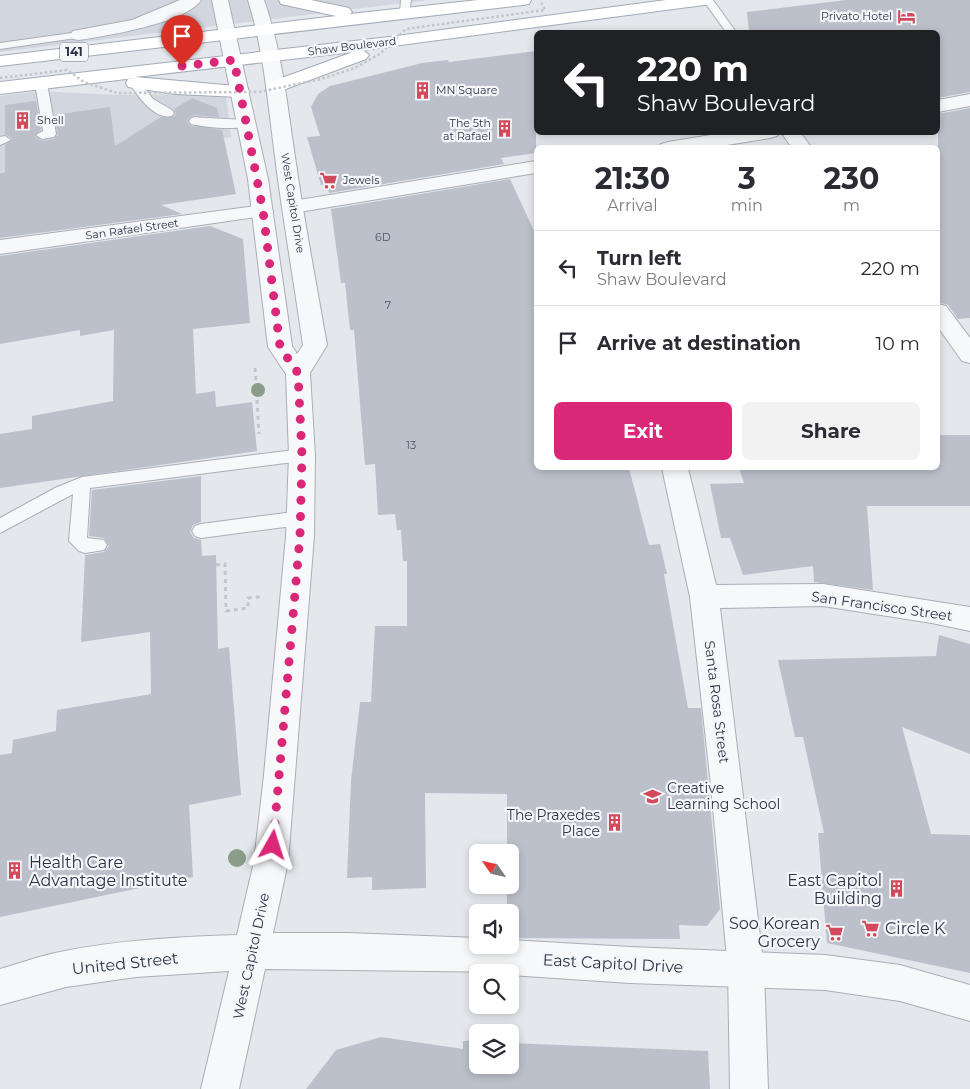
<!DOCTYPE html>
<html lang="en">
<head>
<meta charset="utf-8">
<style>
	:root { --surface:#fff; --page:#f2f2f3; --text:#2b2b33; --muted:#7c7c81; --line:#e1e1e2; --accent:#db2777 }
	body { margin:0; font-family:Montserrat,sans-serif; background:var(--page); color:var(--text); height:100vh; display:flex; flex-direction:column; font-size:19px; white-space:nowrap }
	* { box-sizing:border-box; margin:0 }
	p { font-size:16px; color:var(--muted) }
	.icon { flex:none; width:28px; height:28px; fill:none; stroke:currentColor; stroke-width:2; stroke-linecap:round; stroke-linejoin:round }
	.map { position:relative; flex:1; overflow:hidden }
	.side { position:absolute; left:534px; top:145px; width:406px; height:325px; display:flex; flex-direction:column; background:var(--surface); border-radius:8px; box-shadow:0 2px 8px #0003 }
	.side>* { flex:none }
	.guide { position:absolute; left:534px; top:30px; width:406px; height:105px; border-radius:8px; box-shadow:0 2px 8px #0003; background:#202124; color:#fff; overflow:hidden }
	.needle { width:32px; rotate:304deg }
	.fabs { position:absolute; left:469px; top:844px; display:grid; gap:10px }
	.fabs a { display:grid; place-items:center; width:50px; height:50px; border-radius:8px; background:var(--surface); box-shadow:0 2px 8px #0003; font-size:25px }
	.pin { position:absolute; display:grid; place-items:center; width:42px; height:42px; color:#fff; margin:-51px -21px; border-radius:50% 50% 50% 0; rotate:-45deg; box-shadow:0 0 5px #0007 }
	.pin .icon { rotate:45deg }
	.me { position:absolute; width:55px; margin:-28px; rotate:6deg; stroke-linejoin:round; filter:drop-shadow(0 0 4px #0008) }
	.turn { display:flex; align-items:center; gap:18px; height:105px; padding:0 20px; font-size:22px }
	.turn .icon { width:65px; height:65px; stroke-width:2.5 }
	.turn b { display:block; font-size:35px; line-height:42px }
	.eta { display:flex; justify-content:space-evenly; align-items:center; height:85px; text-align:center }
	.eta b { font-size:30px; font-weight:700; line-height:35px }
	.primary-button { display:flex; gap:10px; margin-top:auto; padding:10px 20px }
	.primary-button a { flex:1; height:58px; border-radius:8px; background:var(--accent); color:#fff; font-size:20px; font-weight:700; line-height:58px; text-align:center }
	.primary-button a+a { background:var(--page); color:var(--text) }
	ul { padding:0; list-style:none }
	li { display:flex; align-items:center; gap:15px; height:75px; padding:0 20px; border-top:1px solid var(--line) }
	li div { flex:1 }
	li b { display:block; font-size:19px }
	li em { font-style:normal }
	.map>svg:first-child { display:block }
</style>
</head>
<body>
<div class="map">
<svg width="970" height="1089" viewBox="0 0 970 1089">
	<rect width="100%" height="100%" fill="#e4e7ec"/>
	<g fill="#d2d6de">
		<polygon points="0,0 428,0 0,52"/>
		<polygon points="41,91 114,95 226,94 231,137 0,172 0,96"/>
	</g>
	<g fill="#bbc0ca">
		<polygon points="846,0 970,0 970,92 938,98 938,32 749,32 747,12"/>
		<polygon points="536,51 536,153 501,158 504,164 329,193 327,184 321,185 307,137 320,136 311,107 318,94 330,86 422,63 448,60 449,62"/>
		<polygon points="192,98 217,108 219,117 195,115 189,117 187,122 191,126 222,130 236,194 161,205 182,214 0,238 0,173 5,172 5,145 13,139 5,134 5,105 36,101 41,130 34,136 42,141 54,139 58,135 54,115 110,107 115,146 161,117 174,117 176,114 174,109"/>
		<polygon points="970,108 970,318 958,319 948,305 938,302 938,114"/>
		<polygon points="510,179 536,235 536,468 629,468 649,545 660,544 667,574 664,574 688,708 701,708 720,909 707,926 679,925 680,939 510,938 510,912 507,912 507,885 510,885 510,852 507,852 507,794 425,793 426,888 372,890 372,877 347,878 351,781 360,702 371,702 375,626 407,626 407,561 403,561 401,530 397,530 395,514 378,515 375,464 365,465 354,330 350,330 345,283 341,283 331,209"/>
		<polygon points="210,226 243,239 250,323 193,329 196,394 215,391 216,407 252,402 257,451 0,488 0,434 32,429 32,416 113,401 114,330 80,336 80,330 0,344 0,256"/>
		<polygon points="938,435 970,435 970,506 867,506 873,590 814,582 813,566 743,575 730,538 721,538 710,484 744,483 739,468 938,468"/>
		<polygon points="201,476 201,522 193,525 190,532 194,538 201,540 202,556 216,555 218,649 229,647 241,795 189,805 193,877 0,917 0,755 12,753 13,740 56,731 57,710 151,694 150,632 81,642 85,555 104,552 109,546 104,538 89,536 92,490"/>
		<polygon points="939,635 970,644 970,754 902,727 931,834 970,835 970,973 827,943 818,833 824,833 803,737 795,737 778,660 936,656"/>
		<polygon points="381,1037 463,1049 463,1041 478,1041 478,1065 510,1065 510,1043 708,1051 710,1089 306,1089 336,1050"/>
	</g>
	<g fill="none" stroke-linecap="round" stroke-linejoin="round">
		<defs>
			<g id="service">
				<polygon points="401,0 411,0 409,15 405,16 400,13"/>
				<polygon points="703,0 713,0 736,32 726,32"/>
				<polygon points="79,32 83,33 83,37 0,49 0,43"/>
				<polygon points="41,79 47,83 56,134 54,137 42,139 36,135 43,131 35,83"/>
				<path d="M 135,79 L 139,81 L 153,99 L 172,110 L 174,113 L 172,116 C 154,120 138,96 129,83 Z"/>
				<path d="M 195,117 C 206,119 248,118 253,123 C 245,132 203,127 191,124 L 189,121 L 191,118 Z"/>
				<polygon points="5,136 11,140 0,145 0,137"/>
				<polygon points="302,449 308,451 310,455 308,459 302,461 90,488 87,538 104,540 107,545 104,550 85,553 79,551 69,541 73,494 0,533 0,518 55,488 82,477"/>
				<polygon points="301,511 307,513 310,518 307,523 301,525 201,538 195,536 192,531 195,526 201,524"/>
			</g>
			<g id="minor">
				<polygon points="970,94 970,106 938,112 938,100"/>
				<polygon points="729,132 779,132 777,136 770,138 709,148 658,148 661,144 668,142"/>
				<polygon points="781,132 800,132 812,148 792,148"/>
				<polygon points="536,161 536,173 293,213 286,211 283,207 286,203 293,201"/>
				<polygon points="263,205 270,207 273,211 270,215 0,254 0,240"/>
				<polygon points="938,304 946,306 970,338 970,363 962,361 938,327"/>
				<polygon points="662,468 688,468 716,585 823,584 970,607 970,631 932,623 823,606 720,608 764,969 768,1089 730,1089 728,969 710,776 690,597"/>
			</g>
			<g id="tertiary">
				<path d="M 180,0 L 201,0 C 186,23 106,36 79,40 L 73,39 L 70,35 L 73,31 L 132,20 Z"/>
				<path d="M 212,0 L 228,0 L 268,179 L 292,346 L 297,354 L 303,345 C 294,282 283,220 275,157 C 268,104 264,51 248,0 L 264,0 C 282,51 287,104 295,157 C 304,220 316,282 327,345 L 310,373 L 315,455 L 314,536 L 288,862 L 273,933 L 348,933 L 478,938 L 478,945 L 510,945 L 510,940 L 630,947 L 825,955 L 900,965 L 970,985 L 970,1021 L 900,1001 L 825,990 L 630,983 L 510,975 L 510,972 L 265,969 L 239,1089 L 201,1089 L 229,971 L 136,977 L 66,987 L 0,1005 L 0,969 C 18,964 36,957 55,953 C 114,940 177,937 237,935 L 254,862 L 264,775 L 286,536 L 289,455 L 286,374 L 268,347 L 248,179 Z"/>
			</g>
			<g id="primary">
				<polygon points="279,0 311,0 349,8 352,12 350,14 478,0 531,0 529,4 523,5 0,66 0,56 336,16 281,4"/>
				<polygon points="666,0 712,0 710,4 704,5 363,50 369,55 366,59 275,93 268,91 266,87 268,83 353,52 135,77 247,87 249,91 247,95 240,97 176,94 128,87 126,83 128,79 135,78 0,94 0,82 389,37"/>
			</g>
		</defs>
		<use href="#service" stroke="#a9aeb7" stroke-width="2"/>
		<use href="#minor" stroke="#a9aeb7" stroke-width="2"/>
		<use href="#tertiary" stroke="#a9aeb7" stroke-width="2"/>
		<use href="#primary" stroke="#a3abb8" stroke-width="2"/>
		<g stroke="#c2c5cb" stroke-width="3" stroke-dasharray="4 4" stroke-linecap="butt">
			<polyline points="255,368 259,434"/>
			<polyline points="216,565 225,564 226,611 248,608 248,598 260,597"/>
		</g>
		<use href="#service" fill="#f7f8fa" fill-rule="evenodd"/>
		<use href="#minor" fill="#f7f8fa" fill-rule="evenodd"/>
		<use href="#tertiary" fill="#f7f8fa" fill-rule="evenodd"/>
		<use href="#primary" fill="#fff" fill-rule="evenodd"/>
		<polyline stroke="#c2c5cb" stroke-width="2.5" stroke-dasharray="2.5 2.5" stroke-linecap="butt" points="0,78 67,70 84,82 117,93 259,92 321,79 355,68 381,53 406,29 545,10 540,0"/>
	</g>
	<g fill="#899d89">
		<circle cx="258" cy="390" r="7"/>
		<circle cx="237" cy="858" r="9"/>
	</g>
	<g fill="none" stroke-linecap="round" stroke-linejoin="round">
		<polyline stroke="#db2777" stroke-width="9" stroke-dasharray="0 16.2" points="182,66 234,60 263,211 280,347 298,373 302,455 300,536 273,845"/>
	</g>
	<defs>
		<symbol id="hotel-bare" viewBox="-9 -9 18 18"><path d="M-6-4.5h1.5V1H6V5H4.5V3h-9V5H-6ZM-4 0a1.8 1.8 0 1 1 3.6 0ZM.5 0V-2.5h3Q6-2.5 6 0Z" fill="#d1495b" stroke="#f4f6f9" stroke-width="2.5" paint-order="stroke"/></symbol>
		<symbol id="building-bare" viewBox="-9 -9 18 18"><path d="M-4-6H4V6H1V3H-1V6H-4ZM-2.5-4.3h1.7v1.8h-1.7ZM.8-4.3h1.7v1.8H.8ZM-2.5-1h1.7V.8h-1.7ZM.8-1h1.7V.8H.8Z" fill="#d1495b" stroke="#f4f6f9" stroke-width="2.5" paint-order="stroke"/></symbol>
		<symbol id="supermarket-bare" viewBox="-9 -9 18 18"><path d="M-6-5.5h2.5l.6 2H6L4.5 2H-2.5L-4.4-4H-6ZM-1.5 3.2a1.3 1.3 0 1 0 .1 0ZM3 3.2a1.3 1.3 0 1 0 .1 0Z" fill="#d1495b" stroke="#f4f6f9" stroke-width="2.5" paint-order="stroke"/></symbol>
		<symbol id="school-bare" viewBox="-9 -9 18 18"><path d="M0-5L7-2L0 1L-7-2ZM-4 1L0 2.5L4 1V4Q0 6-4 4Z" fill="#d1495b" stroke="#f4f6f9" stroke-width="2.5" paint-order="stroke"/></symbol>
	</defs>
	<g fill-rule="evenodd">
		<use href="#hotel-bare" x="894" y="4" width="25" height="25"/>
		<use href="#building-bare" x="410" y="78" width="25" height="25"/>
		<use href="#building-bare" x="10" y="108" width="25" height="25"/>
		<use href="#building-bare" x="492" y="116" width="25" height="25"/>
		<use href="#supermarket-bare" x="316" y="168" width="25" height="25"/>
		<use href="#school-bare" x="640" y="784" width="25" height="25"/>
		<use href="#building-bare" x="602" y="810" width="25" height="25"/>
		<use href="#building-bare" x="2" y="858" width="25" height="25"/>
		<use href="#building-bare" x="884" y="876" width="25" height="25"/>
		<use href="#supermarket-bare" x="858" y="916" width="25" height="25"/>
		<use href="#supermarket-bare" x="822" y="920" width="25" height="25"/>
	</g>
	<g text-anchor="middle" stroke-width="4.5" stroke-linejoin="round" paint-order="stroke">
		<g font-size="11" fill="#2b3445" stroke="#f4f6f9" text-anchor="start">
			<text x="892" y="20" text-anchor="end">Privato Hotel</text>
			<text x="436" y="94">MN Square</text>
			<text x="37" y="124">Shell</text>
			<text x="491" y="127" text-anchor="end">The 5th<tspan x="491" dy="13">at Rafael</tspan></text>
			<text x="343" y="184">Jewels</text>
		</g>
		<g font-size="11" fill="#2b3445" stroke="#f4f6f9">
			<text transform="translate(352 46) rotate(-7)" y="4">Shaw Boulevard</text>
			<text transform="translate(293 203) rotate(81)" y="4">West Capitol Drive</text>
			<text transform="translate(132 229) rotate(-8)" y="4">San Rafael Street</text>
		</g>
		<g font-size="11" fill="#4f5766">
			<text x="383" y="241">6D</text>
			<text x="388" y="309">7</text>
			<text x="411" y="449">13</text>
		</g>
		<rect fill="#f4f6f9" stroke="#676e7b" stroke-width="1" x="60" y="42.5" width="28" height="19" rx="4"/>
		<g font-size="12" font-weight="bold" fill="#2b3445">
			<text x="74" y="56">141</text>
		</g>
		<g font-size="14" fill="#2b3445" stroke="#f4f6f9">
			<text transform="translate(882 606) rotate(8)" y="5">San Francisco Street</text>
			<text transform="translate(717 702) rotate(83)" y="5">Santa Rosa Street</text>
			<text transform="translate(251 956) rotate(-78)" y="5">West Capitol Drive</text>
		</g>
		<g font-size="14" fill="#2b3445" stroke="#f4f6f9" text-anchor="start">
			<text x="667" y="793">Creative<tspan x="667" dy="16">Learning School</tspan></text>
			<text x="600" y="820" text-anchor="end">The Praxedes<tspan x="600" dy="16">Place</tspan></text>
		</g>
		<g font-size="16" fill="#2b3445" stroke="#f4f6f9" text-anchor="start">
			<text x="29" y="868">Health Care<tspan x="29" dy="18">Advantage Institute</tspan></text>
			<text x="882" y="886" text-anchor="end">East Capitol<tspan x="882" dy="18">Building</tspan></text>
			<text x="820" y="929" text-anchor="end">Soo Korean<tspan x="820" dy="18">Grocery</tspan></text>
			<text x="885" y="934">Circle K</text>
		</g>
		<g font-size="16" fill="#2b3445" stroke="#f4f6f9">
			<text transform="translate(125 963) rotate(-6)" y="6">United Street</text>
			<text transform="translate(613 963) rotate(3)" y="6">East Capitol Drive</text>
		</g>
	</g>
</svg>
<div class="fabs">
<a><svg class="needle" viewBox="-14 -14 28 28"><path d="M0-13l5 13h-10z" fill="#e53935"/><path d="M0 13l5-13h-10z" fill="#7c7c81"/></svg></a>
<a><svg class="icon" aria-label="sound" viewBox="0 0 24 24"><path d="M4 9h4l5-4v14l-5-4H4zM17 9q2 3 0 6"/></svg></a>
<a><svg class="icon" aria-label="search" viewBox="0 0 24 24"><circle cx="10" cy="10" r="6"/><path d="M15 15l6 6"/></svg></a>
<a><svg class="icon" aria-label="layers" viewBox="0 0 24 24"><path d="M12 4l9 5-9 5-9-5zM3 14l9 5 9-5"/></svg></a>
</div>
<div class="pin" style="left:182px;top:66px;background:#d93025"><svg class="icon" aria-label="arrive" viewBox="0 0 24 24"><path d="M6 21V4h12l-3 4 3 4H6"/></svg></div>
<svg class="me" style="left:273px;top:845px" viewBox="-20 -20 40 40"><path d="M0-17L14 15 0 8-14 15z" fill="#db2777" stroke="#fff" stroke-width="4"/></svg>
<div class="guide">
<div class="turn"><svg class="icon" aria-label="left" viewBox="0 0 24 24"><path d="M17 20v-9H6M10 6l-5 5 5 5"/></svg><div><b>220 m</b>Shaw Boulevard</div></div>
</div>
<section class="side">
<div class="eta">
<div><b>21:30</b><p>Arrival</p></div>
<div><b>3</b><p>min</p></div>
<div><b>230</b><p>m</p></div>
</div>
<ul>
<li><svg class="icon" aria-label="left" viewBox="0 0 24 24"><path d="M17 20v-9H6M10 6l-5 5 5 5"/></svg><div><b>Turn left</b><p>Shaw Boulevard</p></div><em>220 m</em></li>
<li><svg class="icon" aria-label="arrive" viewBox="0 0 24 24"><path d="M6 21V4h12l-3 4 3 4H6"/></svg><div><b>Arrive at destination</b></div><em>10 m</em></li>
</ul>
<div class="primary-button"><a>Exit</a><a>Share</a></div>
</section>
</div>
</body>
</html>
